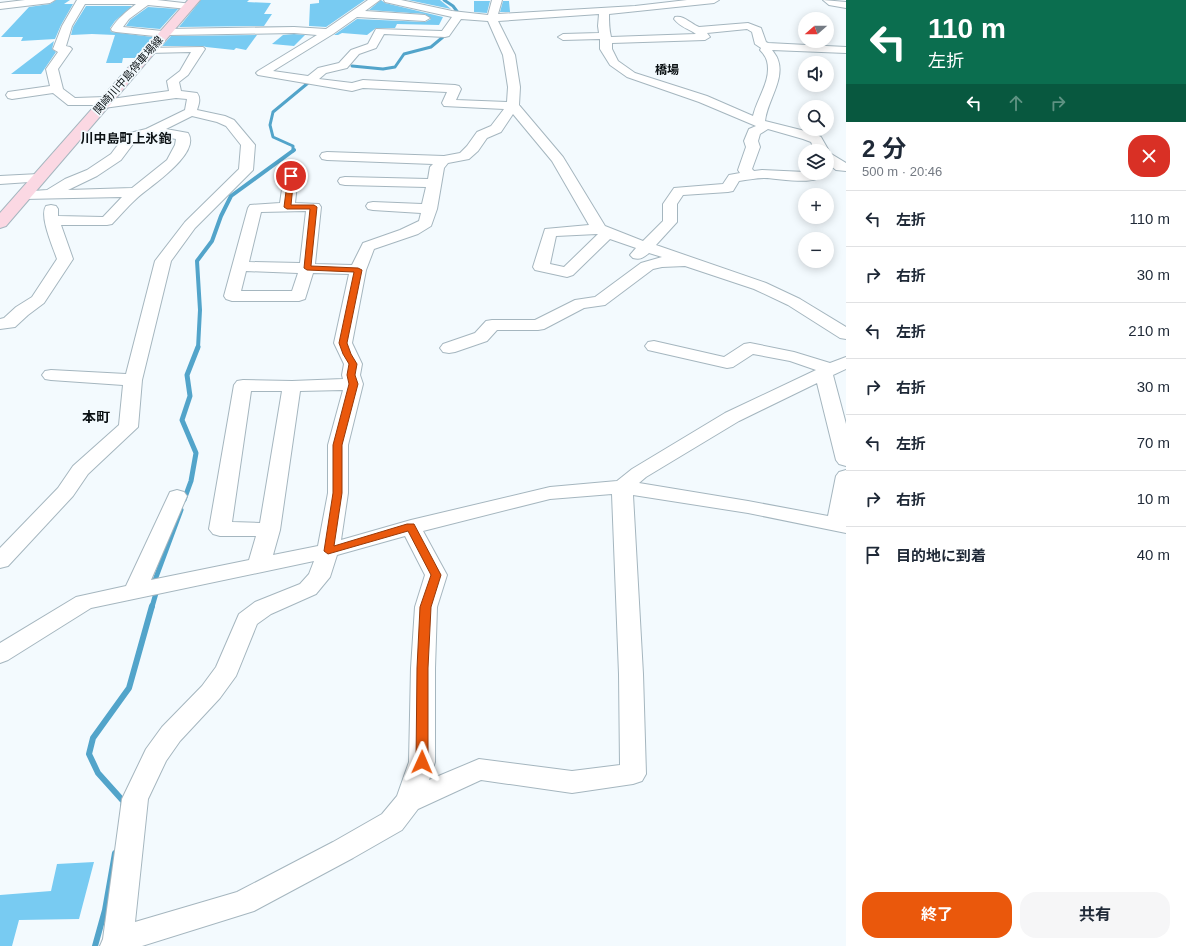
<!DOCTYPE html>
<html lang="ja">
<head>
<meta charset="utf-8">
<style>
	:root { --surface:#fff; --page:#f6f6f7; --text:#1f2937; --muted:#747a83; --line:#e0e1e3; --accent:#ea580c }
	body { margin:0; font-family:Arial,"Noto Sans JP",sans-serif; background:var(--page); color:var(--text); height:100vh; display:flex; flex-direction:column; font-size:15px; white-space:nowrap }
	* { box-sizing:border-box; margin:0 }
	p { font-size:13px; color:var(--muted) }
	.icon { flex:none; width:22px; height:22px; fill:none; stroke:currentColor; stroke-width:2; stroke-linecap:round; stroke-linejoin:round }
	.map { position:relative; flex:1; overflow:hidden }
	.side { display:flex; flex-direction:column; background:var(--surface); width:340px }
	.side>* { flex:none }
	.top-card { background:#0b6e4f; color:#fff; overflow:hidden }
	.needle { width:26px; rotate:250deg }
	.fabs { position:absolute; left:798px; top:12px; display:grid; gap:8px }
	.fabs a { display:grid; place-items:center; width:36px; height:36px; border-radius:50%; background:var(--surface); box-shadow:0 2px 10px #0003; font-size:20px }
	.pin { position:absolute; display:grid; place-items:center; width:34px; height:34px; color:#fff; margin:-17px; border:2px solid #fff; border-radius:50%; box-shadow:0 1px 4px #0007 }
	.me { position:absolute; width:44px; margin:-22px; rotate:1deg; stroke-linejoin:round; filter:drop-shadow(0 0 3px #0008) }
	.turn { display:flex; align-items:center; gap:14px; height:84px; padding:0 16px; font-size:18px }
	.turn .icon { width:52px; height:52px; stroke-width:2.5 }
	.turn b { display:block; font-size:28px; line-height:34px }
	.lanes { display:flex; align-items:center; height:38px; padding:0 16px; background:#0003; justify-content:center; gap:20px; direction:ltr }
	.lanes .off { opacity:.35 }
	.round { display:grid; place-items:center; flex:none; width:42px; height:42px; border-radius:16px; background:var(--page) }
	.headline { display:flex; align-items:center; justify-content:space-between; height:68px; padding:0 16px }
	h1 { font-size:24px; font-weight:700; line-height:30px }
	.primary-button { display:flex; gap:8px; margin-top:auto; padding:8px 16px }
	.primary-button a { flex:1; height:46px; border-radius:16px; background:var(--accent); color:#fff; font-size:16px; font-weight:700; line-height:46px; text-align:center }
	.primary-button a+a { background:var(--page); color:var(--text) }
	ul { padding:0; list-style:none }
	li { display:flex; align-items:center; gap:12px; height:56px; padding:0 16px; border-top:1px solid var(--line) }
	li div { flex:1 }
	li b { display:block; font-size:15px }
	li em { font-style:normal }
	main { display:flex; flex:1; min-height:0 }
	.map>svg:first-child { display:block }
</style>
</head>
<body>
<main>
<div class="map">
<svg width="846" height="946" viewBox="0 0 846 946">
	<rect width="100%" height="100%" fill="#f3fafe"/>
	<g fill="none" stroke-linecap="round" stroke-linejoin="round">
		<g stroke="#52a4ca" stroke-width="3">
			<polyline points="444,0 453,6 459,14"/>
			<polyline points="352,66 383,69 395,67 404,54 431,47 443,37"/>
			<polyline points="293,151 293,146 273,137 270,125 273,112 308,83"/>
		</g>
		<polyline stroke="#52a4ca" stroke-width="4" points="198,348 200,310 197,261 212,241 221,216 231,196 294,150"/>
		<g stroke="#52a4ca" stroke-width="5">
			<polyline points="184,500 191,481 196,453 182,420 190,396 187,375 198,347"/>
			<polyline points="155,580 181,510"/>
			<polyline points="152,607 156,593"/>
		</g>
		<g stroke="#52a4ca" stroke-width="6">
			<polyline points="123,806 124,802 98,773 89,754 93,738 129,688 152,606"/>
			<polyline points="95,946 105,910 115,853"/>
		</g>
	</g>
	<g fill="#78cbf2">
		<polygon points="56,0 70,0 64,4 73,4 61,25 55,39 21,41 23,37 1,37 29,7 50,4"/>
		<polygon points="201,0 249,0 247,2 271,3 264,14 272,14 264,26 179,27"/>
		<polygon points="319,0 365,0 326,27 309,26 310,4 319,3"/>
		<polygon points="381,0 385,3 443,17 439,25 397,24 395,28 376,28 367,35 342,33 338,35 334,35 357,19 425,22 431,19 425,14 369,10"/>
		<polygon points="408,0 440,0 451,9"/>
		<polygon points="474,1 490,1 487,13 474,12"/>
		<polygon points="503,1 509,1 510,12 500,12"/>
		<polygon points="86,6 132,6 115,21 110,28 111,32 153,37 135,58 123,58 122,63 106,63 115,35 92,34 71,35 73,27"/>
		<polygon points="148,7 178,9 160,29 126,26 130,20"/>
		<polygon points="257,35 246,50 236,48 234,50 206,47 203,46 162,46 171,36"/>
		<polygon points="283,35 294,34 305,35 294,46 272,44"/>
		<polygon points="54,41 52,49 56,52 41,74 11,74"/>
		<polygon points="94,862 79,919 19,920 12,946 0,946 0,895 51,891 57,864"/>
	</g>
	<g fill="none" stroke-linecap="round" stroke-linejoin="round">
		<defs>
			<g id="minor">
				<polygon points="25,0 55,0 50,3 0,9 0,3"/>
				<path d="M 77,0 L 157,0 L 192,4 L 193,6 L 188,9 L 148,5 L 129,19 L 123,27 L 162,31 L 166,29 L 294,27 L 326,29 L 368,0 L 380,0 L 365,11 L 425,15 L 430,18 L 425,21 L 357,17 L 333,34 L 273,71 L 308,76 L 318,68 L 339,63 L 351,50 L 368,44 L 376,29 L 442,31 L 452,17 L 385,2 L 384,0 L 401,0 L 452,11 L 488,15 L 492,0 L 502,0 L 498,14 L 635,6 L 687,0 L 719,0 L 714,3 L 609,14 C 609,22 609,29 611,37 L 696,34 C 688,28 681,28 674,19 L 675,17 C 684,15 691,24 699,27 L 748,23 L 761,28 L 766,42 L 768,43 L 846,47 L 846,53 L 772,50 C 774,53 777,56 778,60 C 785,80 767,101 765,121 L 813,133 L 821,137 L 829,151 L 828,152 L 846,163 L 846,171 L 836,170 L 827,163 L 827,151 L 815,151 L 811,142 L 803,139 L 768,129 L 760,134 L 758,141 L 760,147 L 752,169 L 754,171 L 762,170 L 827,173 C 817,187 779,178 764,178 C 756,178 747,180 739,181 L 733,191 L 728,192 L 683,195 L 677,204 L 677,222 L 656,245 L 766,283 L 800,299 L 846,327 L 846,339 L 840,338 L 788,305 L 754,289 L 685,266 L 662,267 L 653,269 L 605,305 L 584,308 L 544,329 L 538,330 L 497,330 L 487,341 L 455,352 L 449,353 L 443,352 L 440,348 L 443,344 L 475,333 L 486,321 L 492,320 L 535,320 L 575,300 L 595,297 L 641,263 L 662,257 L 649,253 C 643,258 640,260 633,258 L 630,255 L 636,248 L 610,239 L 573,275 L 567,277 L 535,270 L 533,267 L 545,229 L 589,225 L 552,161 L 513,114 L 501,132 L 487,138 L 478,151 L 469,159 L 448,163 L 444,168 L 437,209 L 431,226 L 418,234 L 374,249 L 366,270 L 352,343 L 362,364 L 360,375 L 363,384 L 348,445 L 348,493 L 341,540 L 411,520 L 550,487 L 617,481 L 632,469 L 725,413 L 816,370 L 790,361 L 753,354 L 733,367 L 727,368 L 648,350 L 645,346 L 648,342 L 654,341 L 724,357 L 744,344 L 750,343 L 794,352 L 830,363 L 846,357 L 846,369 L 833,375 L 846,424 L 846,466 L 839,464 L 836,460 L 817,383 L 739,421 L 646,477 L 639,483 L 748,501 L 828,516 L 836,476 L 839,472 L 846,470 L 846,533 L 748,513 L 633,495 L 643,674 L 646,774 L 642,781 L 633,784 L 572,793 L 481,780 L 418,809 L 402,830 L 353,858 L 254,911 L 142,946 L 100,946 L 103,939 L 122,799 L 146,749 L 162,727 L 202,686 L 216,667 L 239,614 L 255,602 L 300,584 L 309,574 L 314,561 L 91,608 L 8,660 L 0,663 L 0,643 L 76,597 L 126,586 L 170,492 L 177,490 L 184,492 L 187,496 L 151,580 L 249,560 L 256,536 L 220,536 L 213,534 L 209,529 L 234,385 L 237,381 L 243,380 L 292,381 L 343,379 L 342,375 L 344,364 L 334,343 L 349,274 L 313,273 L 305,299 L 299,301 L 232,301 L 226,299 L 224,296 L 248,208 L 250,205 L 280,203 L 284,176 L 286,173 L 291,172 L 296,173 L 298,176 L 295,203 L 319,204 L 321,207 L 315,264 L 352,265 L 363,243 L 400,230 L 419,221 L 421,213 L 373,210 L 368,209 L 366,206 L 368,203 L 373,202 L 422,204 L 426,187 L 345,185 L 340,184 L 338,181 L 340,178 L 345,177 L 428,179 L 430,167 L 433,164 L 327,160 L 322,159 L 320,156 L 322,153 L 327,152 L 444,156 L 460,153 L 467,146 L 477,132 L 491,126 L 504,109 L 444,106 L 442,103 L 447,92 L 363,88 L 352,91 L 258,75 L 256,73 L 258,71 L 317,35 L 294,33 L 169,35 L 164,37 L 116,32 L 112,31 L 111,29 C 118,18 126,12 136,4 L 85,4 L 72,26 L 66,46 L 70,47 L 72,49 L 58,69 L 63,89 L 75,98 L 106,97 L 111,99 L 169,91 L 167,81 L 180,71 L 191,52 L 149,53 L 145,52 L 143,50 L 145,48 L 203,47 L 205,49 L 188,75 L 179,82 L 181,91 L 197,93 C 201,98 199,104 197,110 L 225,116 L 234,120 L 255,145 L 253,170 L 195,228 L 171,261 L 142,380 L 138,427 L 88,474 L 73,496 L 8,566 L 0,568 L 0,548 L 58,488 L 73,466 L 119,425 L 123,385 L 51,380 L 45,379 L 42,375 L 45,371 L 51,370 L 126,374 L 155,261 L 185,222 L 239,169 L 241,145 L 226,126 L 217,122 L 192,116 L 166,129 L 188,133 C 202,154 147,188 136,199 C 127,207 120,216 112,224 L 107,225 L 61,225 L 73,259 L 44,303 L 28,315 L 15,327 L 0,329 L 0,319 L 4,318 L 16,307 L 32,297 L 57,259 C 53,247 39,216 46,206 L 51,205 L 56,206 L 58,209 L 58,216 L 103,217 L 122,197 L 24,199 L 19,198 L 17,195 L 19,192 L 47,190 L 65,179 L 87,170 L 111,154 L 126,134 L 146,129 L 185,110 L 187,99 L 176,98 L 104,108 L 98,105 L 68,105 L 53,93 L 12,99 L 8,98 L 6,95 L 8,92 L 50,86 L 46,69 L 58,52 L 53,49 L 62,26 ZM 599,14 L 598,26 L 599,33 L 563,34 L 558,37 L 563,40 L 600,39 L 600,49 L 610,65 L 627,77 L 699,102 L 756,126 L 749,129 L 744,141 L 746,147 L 738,170 L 740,173 L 729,175 L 723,184 L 674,188 L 663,204 L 663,221 L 643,241 L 605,226 L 563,157 L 519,105 L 520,87 L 515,55 L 498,21 ZM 461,19 L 488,21 L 503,55 L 508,87 L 507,102 L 456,100 L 461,89 L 459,86 L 455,85 L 363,80 L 352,83 L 319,79 L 326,73 L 347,68 L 359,54 L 376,48 L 384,34 L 445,37 L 449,36 ZM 747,29 L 752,32 L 755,44 L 761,48 L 760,50 C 763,53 766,57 767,61 C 772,80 757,98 753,116 L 707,96 L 635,73 L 618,61 L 612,49 L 612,43 L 705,40 L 710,37 L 707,33 ZM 154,135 L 176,139 L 175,145 L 167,160 L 132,188 L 68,190 L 97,176 L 121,160 L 136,140 ZM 306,211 L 300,263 L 249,262 L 261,212 ZM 597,234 L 598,234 L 564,267 L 550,264 L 556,236 ZM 246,271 L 298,273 L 292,291 L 241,291 ZM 343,390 L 328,445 L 328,493 L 318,546 L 273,555 L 280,530 L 300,391 ZM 251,391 L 282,391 L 260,523 L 232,522 ZM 612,494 L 619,674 L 620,765 L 572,771 L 479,759 L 429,780 L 435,762 L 435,668 L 437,607 L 447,575 L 423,531 L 550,499 ZM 405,536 L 425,575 L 415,607 L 411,668 L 409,762 L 397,796 L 382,814 L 333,842 L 237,892 L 135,922 L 148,799 L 166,761 L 180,741 L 220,698 L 236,676 L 257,624 L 271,614 L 316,594 L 330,577 L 337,555 Z"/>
				<polygon points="823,0 846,2 846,8 829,5"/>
				<polygon points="39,174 44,175 46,178 44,181 0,184 0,176"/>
			</g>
			<polygon id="secondary" points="188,0 200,0 6,226 0,228 0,213"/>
		</defs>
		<use href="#minor" stroke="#a5b6bf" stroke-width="2"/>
		<use href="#secondary" stroke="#a5b6bf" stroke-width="2"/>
		<use href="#minor" fill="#fff" fill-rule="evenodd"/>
		<use href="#secondary" fill="#fbd8e3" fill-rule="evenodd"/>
	</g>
	<polygon fill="#ea580c" stroke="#983908" points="291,174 294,176 291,205 314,205 317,207 311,266 358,268 362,270 347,343 351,354 357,364 355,375 358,384 342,445 342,493 334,546 407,524 414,524 441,575 431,607 428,668 428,762 426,766 422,767 418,766 416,762 417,668 420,607 431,575 408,531 328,554 324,551 333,493 333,445 349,384 347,375 349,364 343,354 339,343 354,272 307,270 304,268 310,209 287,209 284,207 288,176"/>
	<g text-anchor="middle" stroke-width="3.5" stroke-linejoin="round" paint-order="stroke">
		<g font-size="11" fill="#0b1114" stroke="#f3fafe">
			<text transform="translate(128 75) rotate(-49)" y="4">関崎川中島停車場線</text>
		</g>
		<g font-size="12" font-weight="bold" fill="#0b1114" stroke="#f3fafe">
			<text x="667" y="74">橋場</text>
		</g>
		<g font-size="13" font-weight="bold" fill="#0b1114" stroke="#f3fafe">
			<text x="126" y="143">川中島町上氷鉋</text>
		</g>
		<g font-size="14" font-weight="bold" fill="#0b1114" stroke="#f3fafe">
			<text x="96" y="422">本町</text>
		</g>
	</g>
</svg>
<div class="fabs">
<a><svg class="needle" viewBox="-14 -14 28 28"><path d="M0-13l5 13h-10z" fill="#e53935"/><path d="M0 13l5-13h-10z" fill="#747a83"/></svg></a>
<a><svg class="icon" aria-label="sound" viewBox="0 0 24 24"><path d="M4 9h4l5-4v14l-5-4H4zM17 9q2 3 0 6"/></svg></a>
<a><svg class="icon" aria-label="search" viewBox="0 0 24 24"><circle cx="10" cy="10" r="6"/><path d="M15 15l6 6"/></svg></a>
<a><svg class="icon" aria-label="layers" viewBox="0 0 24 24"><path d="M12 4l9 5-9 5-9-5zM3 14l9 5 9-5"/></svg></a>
<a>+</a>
<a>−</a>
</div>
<div class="pin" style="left:291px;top:176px;background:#d93025"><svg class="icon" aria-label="arrive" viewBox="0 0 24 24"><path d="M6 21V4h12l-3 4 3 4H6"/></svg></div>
<svg class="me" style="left:422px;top:762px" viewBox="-20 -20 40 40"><path d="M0-17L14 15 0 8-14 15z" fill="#ea580c" stroke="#fff" stroke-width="4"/></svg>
</div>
<section class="side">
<div class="top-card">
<div class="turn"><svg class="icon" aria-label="left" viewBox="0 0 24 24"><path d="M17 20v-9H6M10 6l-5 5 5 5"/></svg><div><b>110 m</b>左折</div></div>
<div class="lanes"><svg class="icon" aria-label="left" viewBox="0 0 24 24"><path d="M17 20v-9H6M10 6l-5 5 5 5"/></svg><svg class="icon off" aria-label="ahead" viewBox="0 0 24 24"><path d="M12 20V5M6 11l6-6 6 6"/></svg><svg class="icon off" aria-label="right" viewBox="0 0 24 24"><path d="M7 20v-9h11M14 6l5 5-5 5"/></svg></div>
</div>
<div class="headline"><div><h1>2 分</h1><p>500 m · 20:46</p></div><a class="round" style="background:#d93025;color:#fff"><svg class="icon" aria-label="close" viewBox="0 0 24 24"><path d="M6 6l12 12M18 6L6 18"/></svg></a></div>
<ul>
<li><svg class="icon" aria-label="left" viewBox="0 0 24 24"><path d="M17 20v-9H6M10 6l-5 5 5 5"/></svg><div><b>左折</b></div><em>110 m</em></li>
<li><svg class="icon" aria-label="right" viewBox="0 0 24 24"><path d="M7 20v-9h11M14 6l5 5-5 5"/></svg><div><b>右折</b></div><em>30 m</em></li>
<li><svg class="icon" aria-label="left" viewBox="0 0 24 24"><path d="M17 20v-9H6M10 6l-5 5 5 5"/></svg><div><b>左折</b></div><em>210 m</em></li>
<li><svg class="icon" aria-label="right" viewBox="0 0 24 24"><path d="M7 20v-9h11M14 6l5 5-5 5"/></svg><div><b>右折</b></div><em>30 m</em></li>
<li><svg class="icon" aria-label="left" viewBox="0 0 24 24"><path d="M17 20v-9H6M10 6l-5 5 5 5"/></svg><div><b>左折</b></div><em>70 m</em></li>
<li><svg class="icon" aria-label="right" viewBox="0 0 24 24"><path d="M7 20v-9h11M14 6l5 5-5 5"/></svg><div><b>右折</b></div><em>10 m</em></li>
<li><svg class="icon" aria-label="arrive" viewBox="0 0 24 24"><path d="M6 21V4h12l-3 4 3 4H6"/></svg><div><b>目的地に到着</b></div><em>40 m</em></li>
</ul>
<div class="primary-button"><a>終了</a><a>共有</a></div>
</section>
</main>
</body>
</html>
